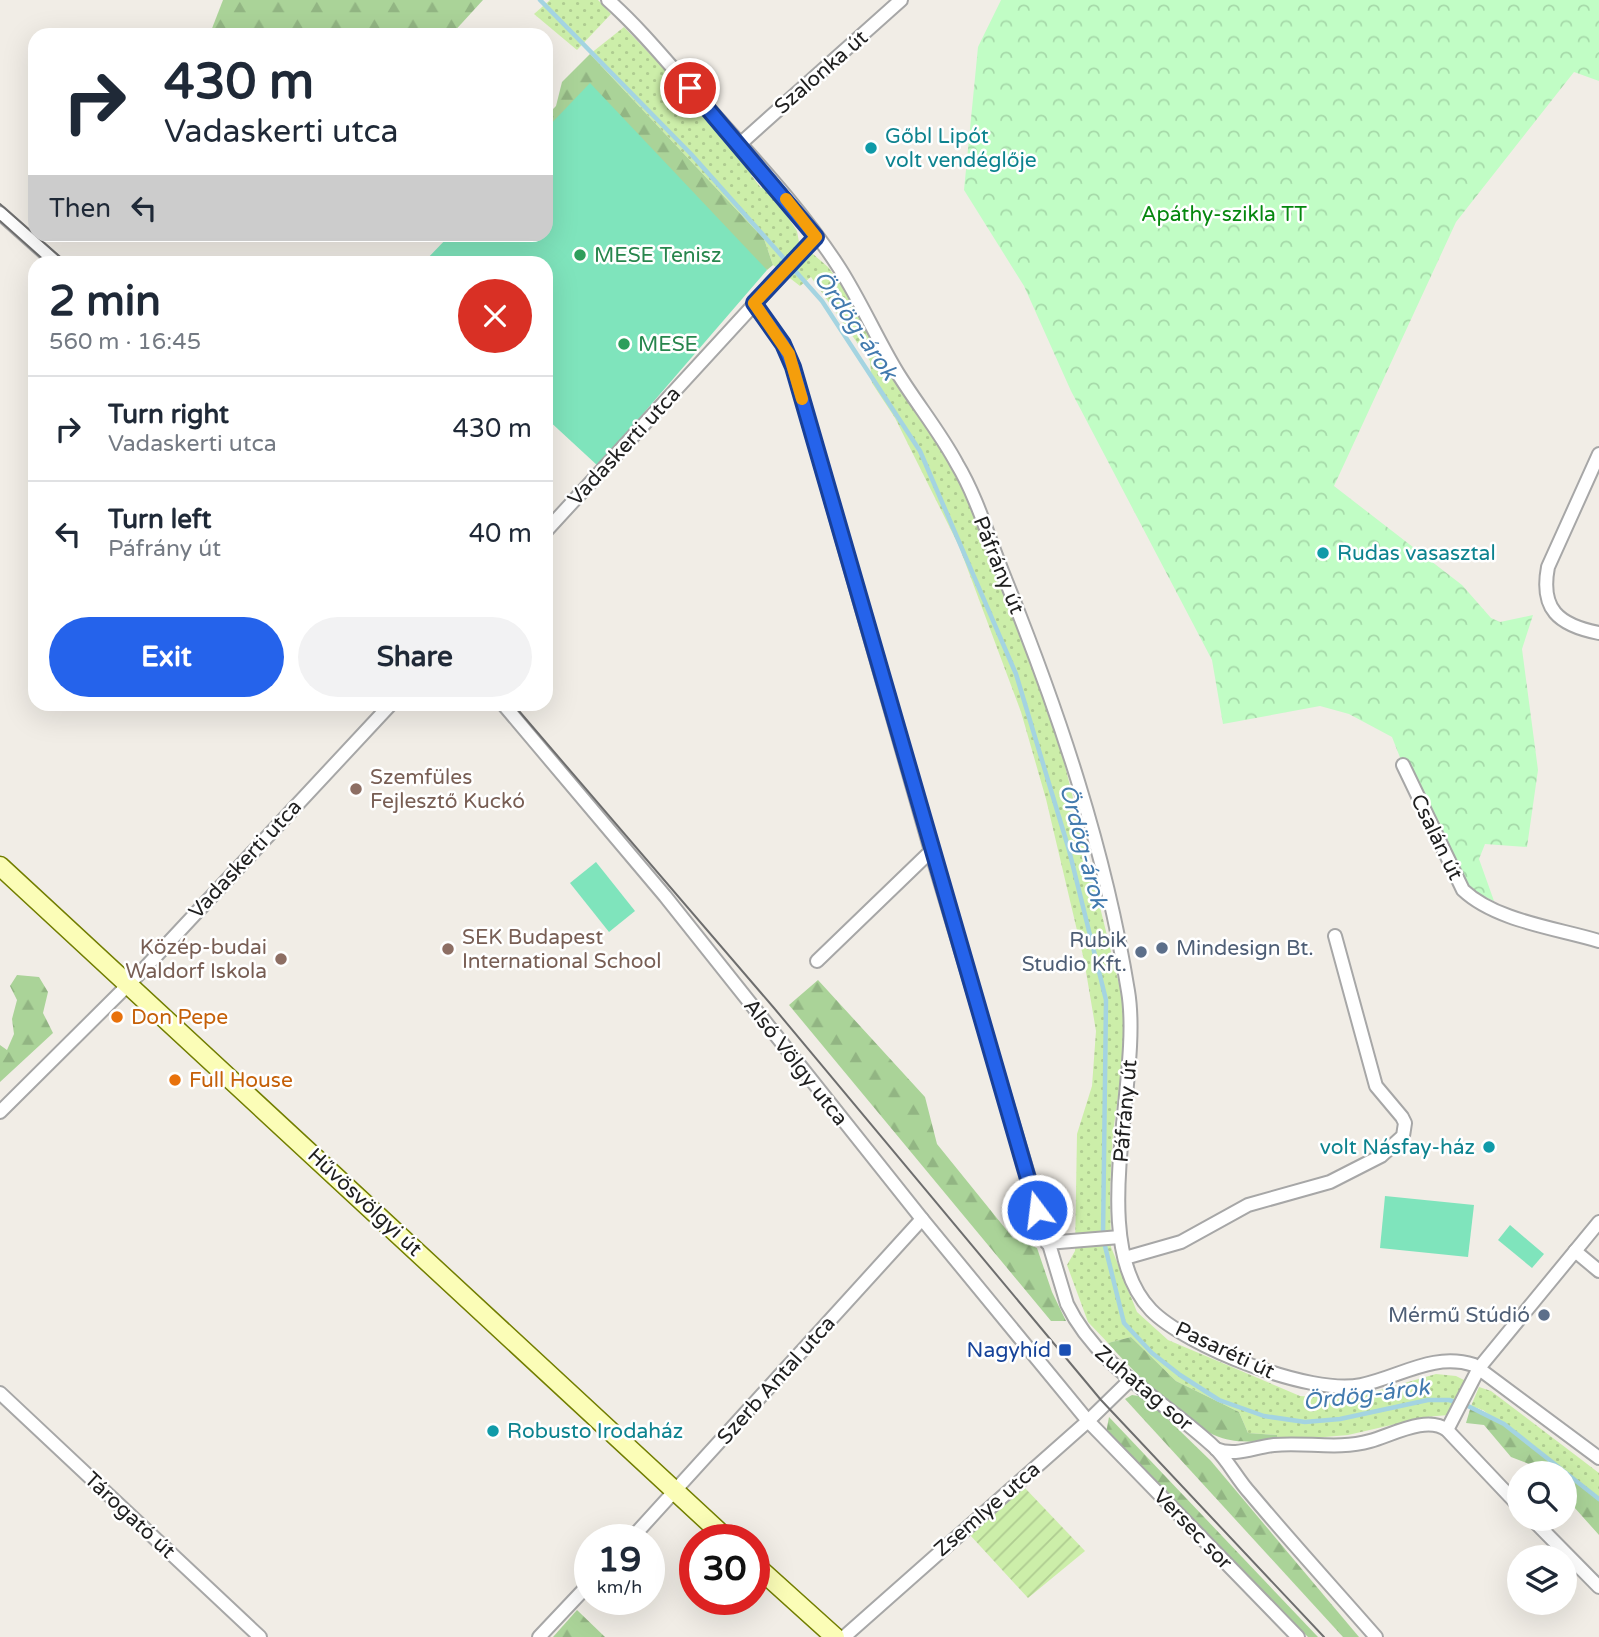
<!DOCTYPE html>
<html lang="en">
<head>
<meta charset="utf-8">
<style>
	:root { --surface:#fff; --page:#f2f2f3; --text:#1f2937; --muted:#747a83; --line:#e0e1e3; --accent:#2563eb }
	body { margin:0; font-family:"Varela Round",sans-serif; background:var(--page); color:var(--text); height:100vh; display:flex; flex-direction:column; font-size:26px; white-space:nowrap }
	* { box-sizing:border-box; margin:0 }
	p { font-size:23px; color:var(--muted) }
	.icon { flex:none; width:38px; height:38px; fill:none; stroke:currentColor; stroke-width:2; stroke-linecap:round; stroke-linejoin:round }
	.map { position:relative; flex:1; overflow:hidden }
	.panel { position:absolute; left:28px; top:256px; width:525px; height:455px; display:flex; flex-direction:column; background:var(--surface); border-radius:21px; box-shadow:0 7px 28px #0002 }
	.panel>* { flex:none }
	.guide { position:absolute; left:28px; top:28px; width:525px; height:214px; border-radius:21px; box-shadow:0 7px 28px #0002; background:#fff; color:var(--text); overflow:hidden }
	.tools { position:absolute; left:1507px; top:1461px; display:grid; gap:14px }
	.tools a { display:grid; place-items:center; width:70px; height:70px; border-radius:50%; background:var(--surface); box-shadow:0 7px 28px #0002; font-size:35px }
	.speed { position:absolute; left:574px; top:1524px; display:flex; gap:14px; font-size:35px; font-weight:700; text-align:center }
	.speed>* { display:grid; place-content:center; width:91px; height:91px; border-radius:50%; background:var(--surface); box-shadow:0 7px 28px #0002; line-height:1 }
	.speed small { font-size:18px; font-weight:400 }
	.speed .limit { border:10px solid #d22; background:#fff; color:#111 }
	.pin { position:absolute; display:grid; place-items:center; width:60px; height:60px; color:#fff; margin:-30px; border:4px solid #fff; border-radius:50%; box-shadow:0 2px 7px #0007 }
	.me { position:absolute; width:77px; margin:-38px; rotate:345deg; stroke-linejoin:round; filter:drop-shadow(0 0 5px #0008) }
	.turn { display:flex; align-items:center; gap:24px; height:147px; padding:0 21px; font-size:32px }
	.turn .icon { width:91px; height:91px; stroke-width:2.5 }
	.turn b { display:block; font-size:49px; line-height:60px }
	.then { display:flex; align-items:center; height:66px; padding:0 21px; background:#0003; gap:14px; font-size:26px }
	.round { display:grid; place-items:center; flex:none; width:74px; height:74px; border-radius:37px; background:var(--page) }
	.summary { display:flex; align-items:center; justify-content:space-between; height:119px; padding:0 21px }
	h1 { font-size:42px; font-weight:700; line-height:52px }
	.primary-button { display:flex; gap:14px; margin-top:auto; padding:14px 21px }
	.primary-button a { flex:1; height:80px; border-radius:42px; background:var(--accent); color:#fff; font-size:28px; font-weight:700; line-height:80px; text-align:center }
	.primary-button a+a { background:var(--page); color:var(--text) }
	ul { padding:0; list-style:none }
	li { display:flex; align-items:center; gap:21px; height:105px; padding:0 21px; border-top:2px solid var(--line) }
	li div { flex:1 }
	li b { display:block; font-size:26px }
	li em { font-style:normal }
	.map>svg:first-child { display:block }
</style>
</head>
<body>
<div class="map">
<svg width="1599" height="1637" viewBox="0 0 1599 1637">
	<defs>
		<pattern id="grass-dots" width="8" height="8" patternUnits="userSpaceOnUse" patternTransform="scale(1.75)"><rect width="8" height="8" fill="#cceea9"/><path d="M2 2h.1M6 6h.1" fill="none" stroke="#afcc91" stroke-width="1.8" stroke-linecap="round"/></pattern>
		<pattern id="forest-firs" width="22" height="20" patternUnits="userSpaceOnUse" patternTransform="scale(1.75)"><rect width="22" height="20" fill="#aad398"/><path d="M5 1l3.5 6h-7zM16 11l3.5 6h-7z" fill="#92b583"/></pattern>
		<pattern id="park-crowns" width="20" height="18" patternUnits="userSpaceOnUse" patternTransform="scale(1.75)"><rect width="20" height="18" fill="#c1fdc5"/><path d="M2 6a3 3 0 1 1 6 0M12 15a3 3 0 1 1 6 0" fill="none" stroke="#a6d9a9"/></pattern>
		<pattern id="garden-furrows" width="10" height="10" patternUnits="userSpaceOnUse" patternTransform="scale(1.75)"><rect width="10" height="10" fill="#cceea9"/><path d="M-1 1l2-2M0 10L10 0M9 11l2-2" fill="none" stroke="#afcc91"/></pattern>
	</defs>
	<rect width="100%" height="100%" fill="#f1ede6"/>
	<g fill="url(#grass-dots)">
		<polygon points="550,0 598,0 611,14 577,50 534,14"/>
		<polygon points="624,27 721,128 755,171 751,175 761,188 767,186 797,231 799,242 828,267 851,297 956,470 1043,694 1047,693 1123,1000 1125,1046 1113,1133 1110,1190 1111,1247 1137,1312 1168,1340 1300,1396 1349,1399 1436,1374 1456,1376 1466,1381 1448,1415 1426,1417 1348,1435 1278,1441 1277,1435 1248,1433 1239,1412 1176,1381 1131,1337 1108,1343 1088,1322 1067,1265 1075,1251 1077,1134 1092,1086 1096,1031 1084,960 1046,799 1021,712 959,546 895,418 872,383 870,361 811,277 800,286 773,265 764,239 590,54"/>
		<polygon points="1479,1387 1491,1391 1599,1473 1599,1501 1483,1410 1471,1406"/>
	</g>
	<g fill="url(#forest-firs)">
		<polygon points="223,0 483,0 451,35 216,35 211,31"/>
		<polygon points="590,54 764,239 773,265 767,270 546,143 546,116 556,106 562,82"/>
		<polygon points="17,975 39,977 48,992 43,1013 53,1033 0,1082 0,1045 7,1050 14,1034 12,1019 17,1000 10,986"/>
		<polygon points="818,980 925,1097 937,1144 1013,1238 1037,1248 1052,1292 1066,1321 1051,1321 789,1005"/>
		<path d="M 1131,1337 L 1176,1381 L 1239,1412 L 1248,1433 L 1277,1435 L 1278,1441 C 1259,1441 1237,1444 1219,1437 C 1189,1426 1129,1368 1108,1343 Z"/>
		<polygon points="1132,1395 1145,1397 1211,1461 1359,1637 1343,1637 1125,1399"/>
		<path d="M 1471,1406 C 1504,1417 1562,1472 1592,1495 L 1599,1501 L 1599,1535 L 1565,1497 L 1564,1474 L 1533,1473 L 1534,1466 L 1511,1457 L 1484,1425 L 1466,1423 Z"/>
		<polygon points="1109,1417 1318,1637 1308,1637 1111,1441 1106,1433"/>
		<polygon points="577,1610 605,1637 553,1637"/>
	</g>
	<polygon fill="url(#park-crowns)" points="1001,0 1599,0 1599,81 1574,72 1456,222 1334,486 1462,585 1491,618 1500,622 1533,615 1522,649 1538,770 1527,847 1485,844 1479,859 1494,901 1472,891 1403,765 1392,737 1349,714 1320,706 1223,724 1212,660 1071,391 1024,286 964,190 978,47"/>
	<polygon fill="url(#garden-furrows)" points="1024,1487 1085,1551 1028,1598 970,1535"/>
	<g fill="#7fe4bc">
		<polygon points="590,83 767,270 598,466 546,418 546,262 424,262 450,235 546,234 546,129"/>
		<polygon points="596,862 635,911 609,932 570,883"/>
		<polygon points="1385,1196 1474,1205 1468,1257 1380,1248"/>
		<polygon points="1510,1225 1544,1254 1532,1268 1498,1240"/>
	</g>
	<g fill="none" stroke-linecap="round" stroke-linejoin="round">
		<polyline stroke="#a4d4e1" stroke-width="4.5" points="540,0 691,154 822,301 920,451 1016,674 1069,850 1106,1000 1103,1238 1124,1323 1152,1353 1180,1375 1219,1400 1264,1416 1305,1422 1340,1419 1428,1400 1449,1400 1468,1406 1504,1424 1599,1499"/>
		<defs>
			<g id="minor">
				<path d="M 608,0 C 642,30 671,67 701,100 C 749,154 801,208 840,269 C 861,302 877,339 897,372 C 916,403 940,432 957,464 C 978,499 990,543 1006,581 C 1059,713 1105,849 1128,991 C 1143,1080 1084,1240 1151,1310 C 1186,1346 1311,1396 1361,1385 C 1400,1377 1433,1352 1474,1365 L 1599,1458"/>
				<polyline points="740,144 901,0"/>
				<polyline points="0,213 55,262"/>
				<path d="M 754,304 L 783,344 L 793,367 L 931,851 L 1067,1304 C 1098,1368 1164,1400 1214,1447 C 1228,1460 1237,1479 1250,1493 C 1291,1542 1334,1589 1376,1637"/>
				<path d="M 1599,454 L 1548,567 C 1540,609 1558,625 1599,633"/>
				<polyline points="546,531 816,237"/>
				<polyline points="503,704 665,896 922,1219 1088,1421 1298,1637"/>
				<path d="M 1403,765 L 1463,890 C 1496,921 1556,928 1599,941"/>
				<polyline points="817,961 931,851"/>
				<polyline points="0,1112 143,970 391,704"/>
				<polyline points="1047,1243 1120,1237"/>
				<polyline points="1575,1251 1599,1271"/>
				<polyline points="1125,1258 1181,1242 1248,1205 1330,1182 1381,1156 1403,1136 1405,1123 1402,1117 1376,1086 1335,936"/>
				<polyline points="0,1393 260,1637"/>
				<polyline points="1447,1430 1479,1368 1599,1222"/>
				<path d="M 1216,1449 C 1235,1457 1254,1447 1274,1445 C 1306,1442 1339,1450 1370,1441 C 1392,1435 1427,1415 1447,1430 L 1519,1506"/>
				<polyline points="1532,1519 1599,1587"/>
				<polyline points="630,1540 922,1219"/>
				<polyline points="539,1637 590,1583"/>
				<polyline points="844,1637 1088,1421 1129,1381"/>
			</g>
			<g id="secondary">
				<polyline points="0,866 728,1540"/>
				<polyline points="754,1564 835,1637"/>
			</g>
		</defs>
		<use href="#minor" stroke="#a7a7a7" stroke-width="16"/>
		<use href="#secondary" stroke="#727e00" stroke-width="21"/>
		<use href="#minor" stroke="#fff" stroke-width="12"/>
		<use href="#secondary" stroke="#fbfdb7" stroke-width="18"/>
		<g stroke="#6e6e6e" stroke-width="2">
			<polyline points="0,204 66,262"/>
			<polyline points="0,221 46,262"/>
			<polyline points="513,704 774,1008 1101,1400 1324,1637"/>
		</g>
	</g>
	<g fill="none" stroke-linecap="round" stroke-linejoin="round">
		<defs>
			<polyline id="route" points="690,88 816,237 754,303 783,344 793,367 1037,1210"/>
		</defs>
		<use href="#route" stroke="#184099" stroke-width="18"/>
		<use href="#route" stroke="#2563eb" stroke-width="12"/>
		<polyline stroke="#f59e0b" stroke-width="12" points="786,199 816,237 754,303 789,354 802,399"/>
	</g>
	<g fill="#0f9aa8" stroke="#fff" stroke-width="2.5">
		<circle cx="871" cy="148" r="7"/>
		<circle cx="1323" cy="553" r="7"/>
		<circle cx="1489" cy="1147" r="7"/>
		<circle cx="493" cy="1431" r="7"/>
	</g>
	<g fill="#2e9e5b" stroke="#fff" stroke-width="2.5">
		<circle cx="580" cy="255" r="7"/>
		<circle cx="624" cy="344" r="7"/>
	</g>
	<g fill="#8d6e63" stroke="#fff" stroke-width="2.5">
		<circle cx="356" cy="789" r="7"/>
		<circle cx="448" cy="949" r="7"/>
		<circle cx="281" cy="959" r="7"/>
	</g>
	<g fill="#5c6f8a" stroke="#fff" stroke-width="2.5">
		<circle cx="1162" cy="948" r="7"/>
		<circle cx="1141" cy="952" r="7"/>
		<circle cx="1544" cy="1315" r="7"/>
	</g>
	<g fill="#e8710a" stroke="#fff" stroke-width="2.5">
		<circle cx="117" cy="1017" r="7"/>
		<circle cx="175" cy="1080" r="7"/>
	</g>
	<rect fill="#1a4fb4" stroke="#fff" stroke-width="2.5" x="1058" y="1343" width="14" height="14" rx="3.5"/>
	<g text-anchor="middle" stroke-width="5" stroke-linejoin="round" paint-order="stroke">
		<g font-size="21" fill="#202020" stroke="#fff">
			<text transform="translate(821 72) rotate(-41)" y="7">Szalonka út</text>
			<text transform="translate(624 446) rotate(-47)" y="7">Vadaskerti utca</text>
			<text transform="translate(999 565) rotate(68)" y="7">Páfrány út</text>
			<text transform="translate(1437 837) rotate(64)" y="7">Csalán út</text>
			<text transform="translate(245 859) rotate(-47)" y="7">Vadaskerti utca</text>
			<text transform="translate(796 1062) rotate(52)" y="7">Alsó Völgy utca</text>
			<text transform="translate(1125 1111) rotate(-85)" y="7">Páfrány út</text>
			<text transform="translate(365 1202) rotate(43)" y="7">Hűvösvölgyi út</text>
			<text transform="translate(1225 1350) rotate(25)" y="7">Pasaréti út</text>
			<text transform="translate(776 1380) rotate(-48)" y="7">Szerb Antal utca</text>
			<text transform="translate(1144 1388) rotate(40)" y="7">Zuhatag sor</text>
			<text transform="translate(987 1509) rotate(-41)" y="7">Zsemlye utca</text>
			<text transform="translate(130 1515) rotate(43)" y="7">Tárogató út</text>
			<text transform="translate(1193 1529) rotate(46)" y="7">Versec sor</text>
		</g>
		<g font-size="21" fill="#0d838f" stroke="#fff" text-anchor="start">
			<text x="885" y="143">Gőbl Lipót<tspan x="885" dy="24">volt vendéglője</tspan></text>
			<text x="1337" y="560">Rudas vasasztal</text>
			<text x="1475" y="1154" text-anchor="end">volt Násfay-ház</text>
			<text x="507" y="1438">Robusto Irodaház</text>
		</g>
		<g font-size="21" fill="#05870e" stroke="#fff">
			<text x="1224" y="221">Apáthy-szikla TT</text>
		</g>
		<g font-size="21" fill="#27864d" stroke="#fff" text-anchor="start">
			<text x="594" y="262">MESE Tenisz</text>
			<text x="638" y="351">MESE</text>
		</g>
		<g font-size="21" fill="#785e54" stroke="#fff" text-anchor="start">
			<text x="370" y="784">Szemfüles<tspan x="370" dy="24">Fejlesztő Kuckó</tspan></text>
			<text x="462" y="944">SEK Budapest<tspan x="462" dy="24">International School</tspan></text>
			<text x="267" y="954" text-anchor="end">Közép-budai<tspan x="267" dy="24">Waldorf Iskola</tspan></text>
		</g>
		<g font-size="21" fill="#4e5e75" stroke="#fff" text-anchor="end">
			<text x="1127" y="947">Rubik<tspan x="1127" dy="24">Studio Kft.</tspan></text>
			<text x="1176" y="955" text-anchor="start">Mindesign Bt.</text>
			<text x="1530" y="1322">Mérmű Stúdió</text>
		</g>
		<g font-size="21" fill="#c56008" stroke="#fff" text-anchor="start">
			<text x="131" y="1024">Don Pepe</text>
			<text x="189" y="1087">Full House</text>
		</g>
		<g font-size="21" fill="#164399" stroke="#fff" text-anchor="end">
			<text x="1051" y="1357">Nagyhíd</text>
		</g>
		<g font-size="23" font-style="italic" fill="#427aae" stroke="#fff">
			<text transform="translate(856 325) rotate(55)" y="8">Ördög-árok</text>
			<text transform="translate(1084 846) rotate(75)" y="8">Ördög-árok</text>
			<text transform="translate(1366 1394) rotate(-7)" y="8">Ördög-árok</text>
		</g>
	</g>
</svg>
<div class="tools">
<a><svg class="icon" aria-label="search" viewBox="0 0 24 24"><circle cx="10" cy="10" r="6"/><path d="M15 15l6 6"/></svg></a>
<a><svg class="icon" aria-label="layers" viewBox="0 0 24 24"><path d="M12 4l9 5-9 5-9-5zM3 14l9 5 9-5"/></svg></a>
</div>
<div class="speed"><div>19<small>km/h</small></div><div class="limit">30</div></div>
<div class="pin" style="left:690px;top:88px;background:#d93025"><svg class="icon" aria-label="arrive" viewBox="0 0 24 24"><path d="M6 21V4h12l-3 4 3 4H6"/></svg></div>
<svg class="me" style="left:1037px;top:1210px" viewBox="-20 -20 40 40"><circle r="17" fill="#2563eb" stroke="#fff" stroke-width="3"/><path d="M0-11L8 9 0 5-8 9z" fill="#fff"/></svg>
<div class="guide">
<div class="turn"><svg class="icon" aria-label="right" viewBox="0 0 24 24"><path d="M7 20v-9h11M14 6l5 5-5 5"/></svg><div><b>430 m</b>Vadaskerti utca</div></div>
<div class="then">Then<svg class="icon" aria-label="left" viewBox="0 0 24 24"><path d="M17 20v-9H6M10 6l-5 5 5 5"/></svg></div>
</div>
<section class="panel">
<div class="summary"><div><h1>2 min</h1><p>560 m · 16:45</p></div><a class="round" style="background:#d93025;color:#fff"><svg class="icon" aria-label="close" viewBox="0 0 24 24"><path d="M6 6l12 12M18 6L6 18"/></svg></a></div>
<ul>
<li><svg class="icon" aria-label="right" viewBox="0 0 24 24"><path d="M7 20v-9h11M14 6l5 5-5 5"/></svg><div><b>Turn right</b><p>Vadaskerti utca</p></div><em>430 m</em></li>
<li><svg class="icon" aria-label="left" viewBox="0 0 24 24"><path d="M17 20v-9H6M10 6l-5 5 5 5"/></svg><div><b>Turn left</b><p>Páfrány út</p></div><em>40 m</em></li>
</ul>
<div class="primary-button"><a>Exit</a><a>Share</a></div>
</section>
</div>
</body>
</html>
